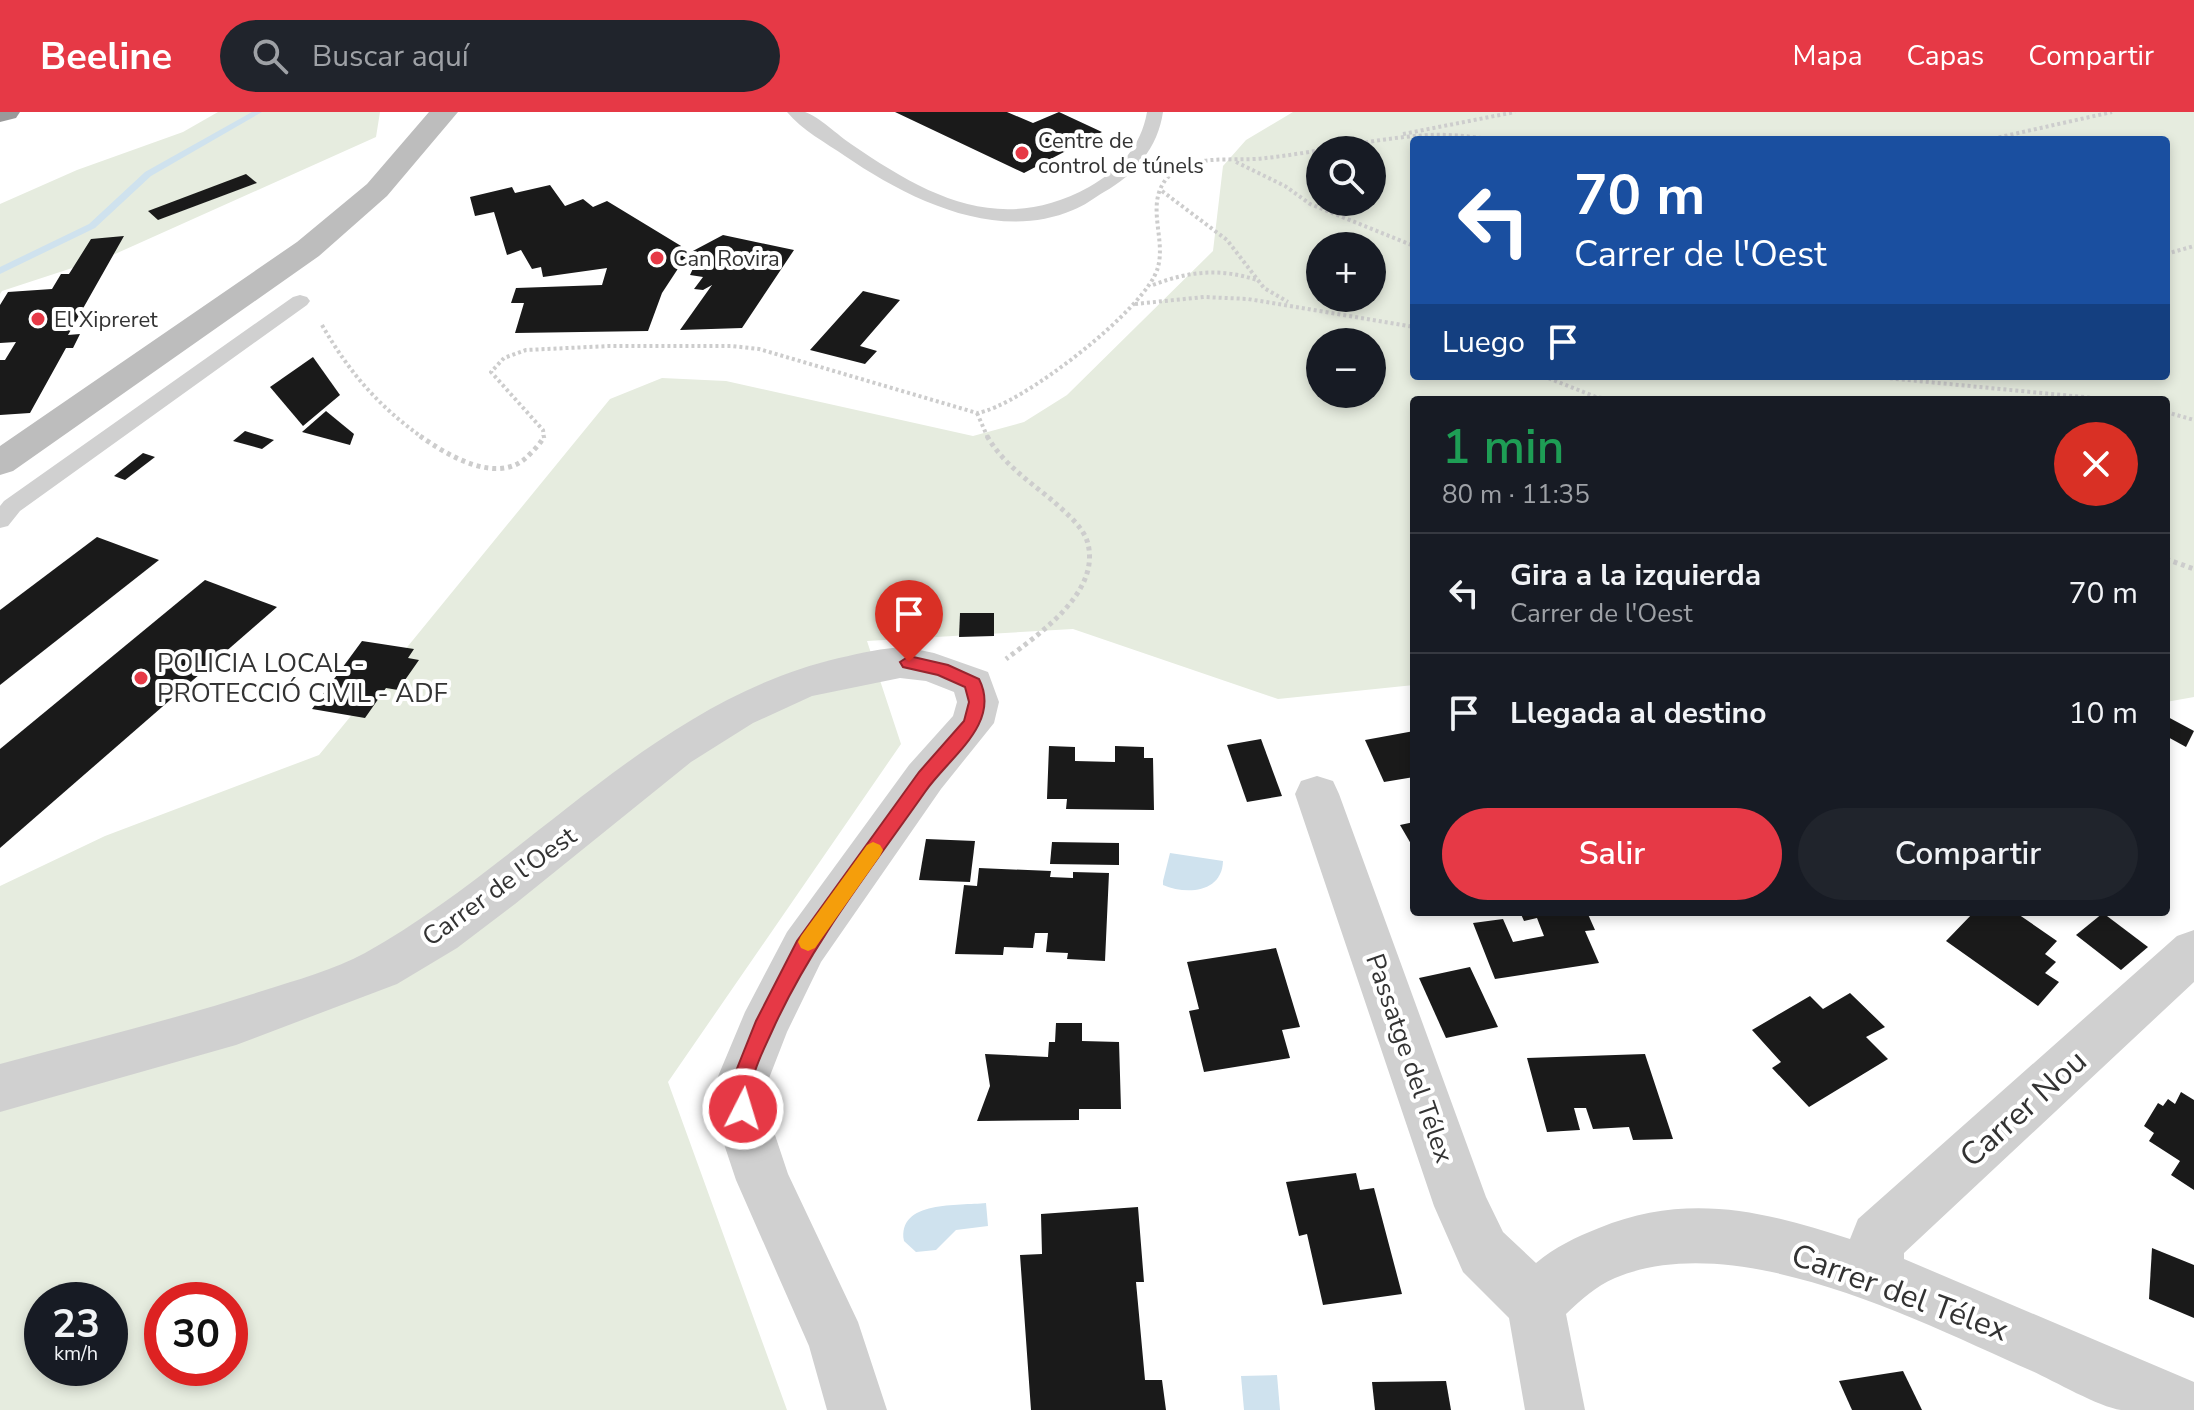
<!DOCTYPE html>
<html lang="es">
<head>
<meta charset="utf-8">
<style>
	:root { --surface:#171b24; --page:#20242c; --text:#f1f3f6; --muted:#9ea1a6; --line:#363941; --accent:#e63946 }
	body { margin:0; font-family:"Nunito Sans",sans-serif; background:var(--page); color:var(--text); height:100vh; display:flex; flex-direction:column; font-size:30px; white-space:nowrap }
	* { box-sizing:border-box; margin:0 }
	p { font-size:26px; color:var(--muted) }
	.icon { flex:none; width:44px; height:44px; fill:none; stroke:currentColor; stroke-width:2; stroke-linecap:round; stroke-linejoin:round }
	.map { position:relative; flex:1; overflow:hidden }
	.details { position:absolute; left:1410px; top:284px; width:760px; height:520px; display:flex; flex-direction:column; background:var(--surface); border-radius:8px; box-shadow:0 4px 12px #0003 }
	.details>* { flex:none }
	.hud { position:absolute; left:1410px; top:24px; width:760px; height:244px; border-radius:8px; box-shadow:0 4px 12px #0003; background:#1a4fa0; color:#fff; overflow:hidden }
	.controls { position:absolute; left:1306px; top:24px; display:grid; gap:16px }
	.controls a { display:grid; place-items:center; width:80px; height:80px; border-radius:50%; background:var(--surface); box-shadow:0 4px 12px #0003; font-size:40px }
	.speed { position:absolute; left:24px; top:1170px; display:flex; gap:16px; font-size:40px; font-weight:700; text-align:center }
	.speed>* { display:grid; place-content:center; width:104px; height:104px; border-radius:50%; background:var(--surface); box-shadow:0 4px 12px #0003; line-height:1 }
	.speed small { font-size:20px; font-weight:400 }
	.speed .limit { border:12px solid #d22; background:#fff; color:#111 }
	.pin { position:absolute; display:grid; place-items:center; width:68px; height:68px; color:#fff; margin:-82px -34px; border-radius:50% 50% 50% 0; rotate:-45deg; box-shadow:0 0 8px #0007 }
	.pin .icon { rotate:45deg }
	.me { position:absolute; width:88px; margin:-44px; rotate:5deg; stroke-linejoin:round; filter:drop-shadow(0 0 6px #0008) }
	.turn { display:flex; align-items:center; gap:28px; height:168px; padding:0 32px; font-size:36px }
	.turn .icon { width:104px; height:104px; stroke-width:2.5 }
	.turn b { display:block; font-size:56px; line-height:68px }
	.then { display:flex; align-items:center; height:76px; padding:0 32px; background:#0003; gap:16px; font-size:30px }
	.round { display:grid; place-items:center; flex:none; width:84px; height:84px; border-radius:42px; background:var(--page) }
	.summary { display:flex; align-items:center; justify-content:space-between; height:136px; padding:0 32px }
	h1 { font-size:48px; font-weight:600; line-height:60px; color:#1e9e55 }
	.cta { display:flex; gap:16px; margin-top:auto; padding:16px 32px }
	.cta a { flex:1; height:92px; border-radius:48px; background:var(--accent); color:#fff; font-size:32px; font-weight:600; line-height:92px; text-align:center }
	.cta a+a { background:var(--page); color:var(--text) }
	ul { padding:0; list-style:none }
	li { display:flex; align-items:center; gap:24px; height:120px; padding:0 32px; border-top:2px solid var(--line) }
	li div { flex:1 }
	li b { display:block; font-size:30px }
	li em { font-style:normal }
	header { display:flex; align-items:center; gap:48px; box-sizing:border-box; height:112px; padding:0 40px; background:var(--accent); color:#fff }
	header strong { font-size:38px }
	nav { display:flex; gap:44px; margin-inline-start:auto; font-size:28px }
	.search { width:560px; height:72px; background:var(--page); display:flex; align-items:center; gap:20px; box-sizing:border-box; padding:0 28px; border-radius:44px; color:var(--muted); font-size:30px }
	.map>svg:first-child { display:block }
</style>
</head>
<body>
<header>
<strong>Beeline</strong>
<div class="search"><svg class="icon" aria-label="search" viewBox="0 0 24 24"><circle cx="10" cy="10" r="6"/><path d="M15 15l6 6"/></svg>Buscar aquí</div>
<nav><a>Mapa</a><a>Capas</a><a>Compartir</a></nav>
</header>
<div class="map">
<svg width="2194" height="1298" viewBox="0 0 2194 1298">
	<rect width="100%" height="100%" fill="#fff"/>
	<g fill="#e6ecdf" fill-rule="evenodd">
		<polygon points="218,0 380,0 376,25 115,142 2,179 0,182 0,92 77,58 183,20"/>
		<path d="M 1293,0 L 2194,0 L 2194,585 L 2166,590 L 2166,288 L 1414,288 L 1414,573 L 1278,587 L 1073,517 L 867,529 L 901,632 L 668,970 L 787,1298 L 0,1298 L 0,774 L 105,724 L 319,643 L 610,287 L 662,266 L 726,269 L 973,324 L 1024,310 L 1067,283 L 1213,139 L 1223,54 L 1246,28 ZM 1414,28 L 2166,28 L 2166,264 L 1414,264 ZM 1320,38 L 1372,38 L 1372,90 L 1320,90 ZM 1320,134 L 1372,134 L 1372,186 L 1320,186 ZM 1320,230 L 1372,230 L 1372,282 L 1320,282 ZM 42,1188 L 110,1188 L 110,1256 L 42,1256 ZM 162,1188 L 230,1188 L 230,1256 L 162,1256 Z"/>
	</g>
	<g fill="#cfe2ee">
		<path d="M 1170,741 L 1223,749 C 1222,781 1186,783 1163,773 L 1163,769 Z"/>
		<path d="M 986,1091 L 988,1114 L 956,1118 L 936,1138 L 916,1140 L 904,1129 C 897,1088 959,1094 986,1091 Z"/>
		<polygon points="1277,1263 1280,1298 1244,1298 1241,1264"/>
	</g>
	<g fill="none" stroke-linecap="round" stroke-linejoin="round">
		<polygon fill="#cfe2ee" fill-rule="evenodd" points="252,0 262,0 151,64 95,116 0,162 0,155 89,112 145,60"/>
	</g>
	<g fill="#1a1a1a">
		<polygon points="895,0 1007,0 1033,11 1059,0 1102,20 1024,61"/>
		<polygon points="246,62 257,71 158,108 148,99"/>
		<polygon points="550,73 565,94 583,87 593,95 607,89 691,140 723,123 794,138 742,216 680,218 712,173 703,178 694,177 703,165 690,163 696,150 683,149 662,181 648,219 515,221 524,191 511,191 516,176 602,173 607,156 543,165 541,155 532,157 521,138 507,143 494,100 475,104 470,85 512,75 515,81"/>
		<polygon points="124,124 68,223 80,222 73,236 66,236 30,301 0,303 0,248 5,248 16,230 0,231 0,193 8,180 52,177 61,162 69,162 91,127"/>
		<polygon points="863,179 900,188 860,234 877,239 865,252 810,238"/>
		<polygon points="313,245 340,283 303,314 270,275"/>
		<polygon points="326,299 354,322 350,333 302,320"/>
		<polygon points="245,319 274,328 262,337 233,329"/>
		<polygon points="143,341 155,345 125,368 114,364"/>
		<polygon points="97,425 159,448 0,573 0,498"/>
		<polygon points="205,468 277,495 0,736 0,637"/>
		<polygon points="960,501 994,501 994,524 959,525"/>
		<polygon points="362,529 414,537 408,546 419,548 398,578 386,576 365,606 312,597"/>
		<polygon points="2166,604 2194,619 2186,635 2166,624"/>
		<polygon points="1414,619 1414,665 1384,670 1365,628"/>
		<polygon points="1261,627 1282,684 1247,690 1227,633"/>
		<polygon points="1049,634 1075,635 1075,649 1115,650 1115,634 1144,635 1144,646 1153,646 1154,698 1066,697 1067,687 1047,687"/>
		<polygon points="1414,710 1414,737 1400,713"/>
		<polygon points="926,727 975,729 970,770 919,768"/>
		<polygon points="1052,730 1119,731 1119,753 1050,752"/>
		<polygon points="979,756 1051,759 1050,765 1073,766 1073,760 1109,761 1105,849 1067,847 1068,841 1046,840 1048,821 1035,821 1033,836 1004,835 1003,843 955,842 964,773 977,774"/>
		<polygon points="1520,800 1587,800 1595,818 1585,819 1599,851 1495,867 1473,811 1503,807 1513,830 1544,824 1537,806 1524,809"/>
		<polygon points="1974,800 2015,800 2057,829 2045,842 2056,850 2045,861 2059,870 2038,894 1946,829"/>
		<polygon points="2103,801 2148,835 2121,858 2076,823"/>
		<polygon points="1276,836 1300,915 1282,918 1290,946 1204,960 1189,899 1199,897 1187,850"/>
		<polygon points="1470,855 1498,915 1446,926 1419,866"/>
		<polygon points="1850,881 1885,915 1866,925 1888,947 1809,995 1772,956 1781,950 1752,918 1810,884 1823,897"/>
		<polygon points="1056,911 1082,911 1082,929 1119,930 1121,997 1079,997 1079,1008 977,1009 990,974 985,942 1048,945 1049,930 1055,930"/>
		<polygon points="1645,942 1673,1027 1633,1028 1629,1015 1593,1017 1586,996 1574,996 1580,1018 1547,1020 1527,946"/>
		<polygon points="2181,980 2194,988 2194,1078 2171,1063 2180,1049 2149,1029 2154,1021 2144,1014 2158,991 2163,994 2168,987 2175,992"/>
		<polygon points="1356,1061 1360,1078 1374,1076 1402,1182 1323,1193 1307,1122 1299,1124 1286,1070"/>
		<polygon points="1138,1095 1144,1170 1136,1170 1145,1268 1162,1268 1166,1298 1031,1298 1020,1143 1042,1142 1041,1102"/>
		<polygon points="2152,1136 2194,1153 2194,1206 2149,1187"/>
		<polygon points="1903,1259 1922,1298 1852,1298 1839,1269"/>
		<polygon points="1446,1269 1451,1298 1375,1298 1372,1270"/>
	</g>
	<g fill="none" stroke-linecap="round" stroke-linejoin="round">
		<g stroke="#cdcdcd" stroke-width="4" stroke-dasharray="3 3" stroke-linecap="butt">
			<polyline points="1403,22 1515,0"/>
			<polyline points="1987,28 2112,0"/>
			<polyline points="1236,50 1285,74 1310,92 1414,134"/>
			<polyline points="1162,79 1227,128 1264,176 1288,190"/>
			<polyline points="2166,142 2194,134"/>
			<path d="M 1153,173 C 1189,159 1220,156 1257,168"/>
			<polyline points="1135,192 1204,185 1248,187 1414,215"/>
			<path d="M 322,213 C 349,260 378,294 423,326"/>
			<polyline points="1543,264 1596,285 1614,288"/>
			<polyline points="1866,264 2114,288"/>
			<polyline points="2166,300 2194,308"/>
			<polyline points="977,301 988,326"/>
			<path d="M 544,326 L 543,318 L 491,260 L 504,246 L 526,238 L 610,234 L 732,234 L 759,237 L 977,301 C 1019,295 1148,196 1158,155 C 1166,126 1145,92 1167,66 C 1174,59 1184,53 1193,51 C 1215,45 1243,49 1266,46 C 1321,40 1374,26 1429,23 C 1452,22 1474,25 1496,28"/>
		</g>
		<g stroke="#cdcdcd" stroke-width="5" stroke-dasharray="4 4" stroke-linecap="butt">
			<path d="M 420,324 C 447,343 499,375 529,343 C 535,337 541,331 544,324"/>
			<path d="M 987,324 C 1003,352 1029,369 1053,389 C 1065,400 1084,415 1088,432 C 1100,481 1039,522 1006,547"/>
			<polyline points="2166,447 2194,457"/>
		</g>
		<g fill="#d0d0d0" fill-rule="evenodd">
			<path d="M 787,0 C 792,0 801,0 805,0 C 818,4 839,24 851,32 C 927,84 1000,124 1089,75 C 1119,58 1141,35 1147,0 L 1163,0 C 1158,35 1135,63 1104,80 C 1094,86 1084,94 1073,98 C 996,131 908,87 845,44 C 826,31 802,18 787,0 Z"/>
			<polygon points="300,183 307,185 310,189 307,193 20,399 8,414 0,416 0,394 4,389 293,185"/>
		</g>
		<g fill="#d0d0d0" fill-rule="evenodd">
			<path d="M 905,535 L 934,541 L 988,560 L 999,590 L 994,611 L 941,677 L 821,850 L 787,920 L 766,974 L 774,1020 L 788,1062 L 858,1210 L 887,1298 L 827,1298 L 809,1234 L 736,1068 L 720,1020 L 714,974 L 745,900 L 787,820 L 909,653 L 953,604 L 957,590 L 954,580 L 926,569 L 900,566 L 812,584 L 753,611 L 691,650 L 515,792 L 457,836 L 397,872 L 236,933 L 0,1000 L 0,952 C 88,928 176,907 262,879 C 296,868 334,858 365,841 C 528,750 652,590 839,546 C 861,541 883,536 905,535 Z"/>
			<path d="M 1317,664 L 1333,669 L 1339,682 L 1486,1085 L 1503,1120 L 1536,1151 C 1555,1135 1576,1125 1599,1116 C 1687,1080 1764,1099 1850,1127 L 1858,1107 L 2177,824 L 2194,818 L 2194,870 L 1904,1141 L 1904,1147 L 2194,1270 L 2194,1298 C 2170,1298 2144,1298 2121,1298 C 2099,1295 2054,1269 2032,1259 C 1919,1209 1737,1115 1615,1166 C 1596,1174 1581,1188 1566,1202 L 1585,1298 L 1525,1298 L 1509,1206 L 1463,1160 L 1434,1094 L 1295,682 L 1301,669 Z"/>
		</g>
		<polygon fill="#bdbdbd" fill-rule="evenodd" points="429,0 458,0 387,84 319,144 13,359 0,363 0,334 297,130 367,72"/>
		<polygon fill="#9a9a9a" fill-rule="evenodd" points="0,0 20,0 16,6 0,10"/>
	</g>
	<path fill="#e63946" stroke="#96252e" stroke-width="2" d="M 909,544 L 948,553 L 979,567 C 1002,612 948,646 925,680 C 871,757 812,831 773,917 C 766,933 753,957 751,975 C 750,986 756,993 751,1004 L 743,1007 L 736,1004 L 730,974 L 756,909 L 797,829 L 919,660 L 964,609 L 969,590 L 965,575 L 938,563 L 903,555 L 900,550 Z"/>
	<polygon fill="#f59e0b" points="873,730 880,733 883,738 880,744 815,836 808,839 801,836 798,830 801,824 867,733"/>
	<g fill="#e63946" stroke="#fff" stroke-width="3">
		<circle cx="1022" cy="41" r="8"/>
		<circle cx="657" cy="146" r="8"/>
		<circle cx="38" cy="207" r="8"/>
		<circle cx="141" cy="566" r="8"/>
	</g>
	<g text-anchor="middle" stroke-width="8" stroke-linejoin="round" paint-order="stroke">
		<g font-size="22" fill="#333" stroke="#fff" text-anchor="start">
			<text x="1038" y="36">Centre de<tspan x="1038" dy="25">control de túnels</tspan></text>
			<text x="673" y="154">Can Rovira</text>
			<text x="54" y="215">El Xipreret</text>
		</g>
		<g font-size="26" fill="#333" stroke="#fff" text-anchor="start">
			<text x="157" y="560">POLICIA LOCAL -<tspan x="157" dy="30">PROTECCIÓ CIVIL - ADF</tspan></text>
		</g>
		<g font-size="26" fill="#333" stroke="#fff">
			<text transform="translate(499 774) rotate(-36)" y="9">Carrer de l'Oest</text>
			<text transform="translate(1410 946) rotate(71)" y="9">Passatge del Télex</text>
		</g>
		<g font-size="32" fill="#333" stroke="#fff">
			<text transform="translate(2023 996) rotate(-42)" y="11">Carrer Nou</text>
			<text transform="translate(1900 1180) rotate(20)" y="11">Carrer del Télex</text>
		</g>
	</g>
</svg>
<div class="controls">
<a><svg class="icon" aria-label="search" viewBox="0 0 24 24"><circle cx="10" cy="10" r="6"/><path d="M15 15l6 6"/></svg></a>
<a>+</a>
<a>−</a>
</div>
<div class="speed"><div>23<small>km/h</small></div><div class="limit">30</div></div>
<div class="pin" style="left:909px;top:550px;background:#d93025"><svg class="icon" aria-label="arrive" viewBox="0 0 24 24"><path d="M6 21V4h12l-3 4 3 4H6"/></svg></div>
<svg class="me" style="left:743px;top:997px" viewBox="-20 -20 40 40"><circle r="17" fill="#e63946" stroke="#fff" stroke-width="3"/><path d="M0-11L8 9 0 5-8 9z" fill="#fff"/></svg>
<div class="hud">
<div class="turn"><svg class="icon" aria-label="left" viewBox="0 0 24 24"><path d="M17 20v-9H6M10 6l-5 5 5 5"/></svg><div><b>70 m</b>Carrer de l'Oest</div></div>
<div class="then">Luego<svg class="icon" aria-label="arrive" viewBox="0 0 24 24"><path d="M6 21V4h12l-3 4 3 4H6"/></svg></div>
</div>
<section class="details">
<div class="summary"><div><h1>1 min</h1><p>80 m · 11:35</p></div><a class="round" style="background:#d93025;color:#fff"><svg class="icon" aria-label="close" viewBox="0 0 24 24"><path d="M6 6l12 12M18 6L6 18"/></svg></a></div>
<ul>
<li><svg class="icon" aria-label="left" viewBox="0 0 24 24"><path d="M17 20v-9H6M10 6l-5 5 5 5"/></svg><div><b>Gira a la izquierda</b><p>Carrer de l'Oest</p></div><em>70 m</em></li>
<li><svg class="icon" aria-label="arrive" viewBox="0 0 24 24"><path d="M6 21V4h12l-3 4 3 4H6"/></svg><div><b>Llegada al destino</b></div><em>10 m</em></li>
</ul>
<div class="cta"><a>Salir</a><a>Compartir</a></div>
</section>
</div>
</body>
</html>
